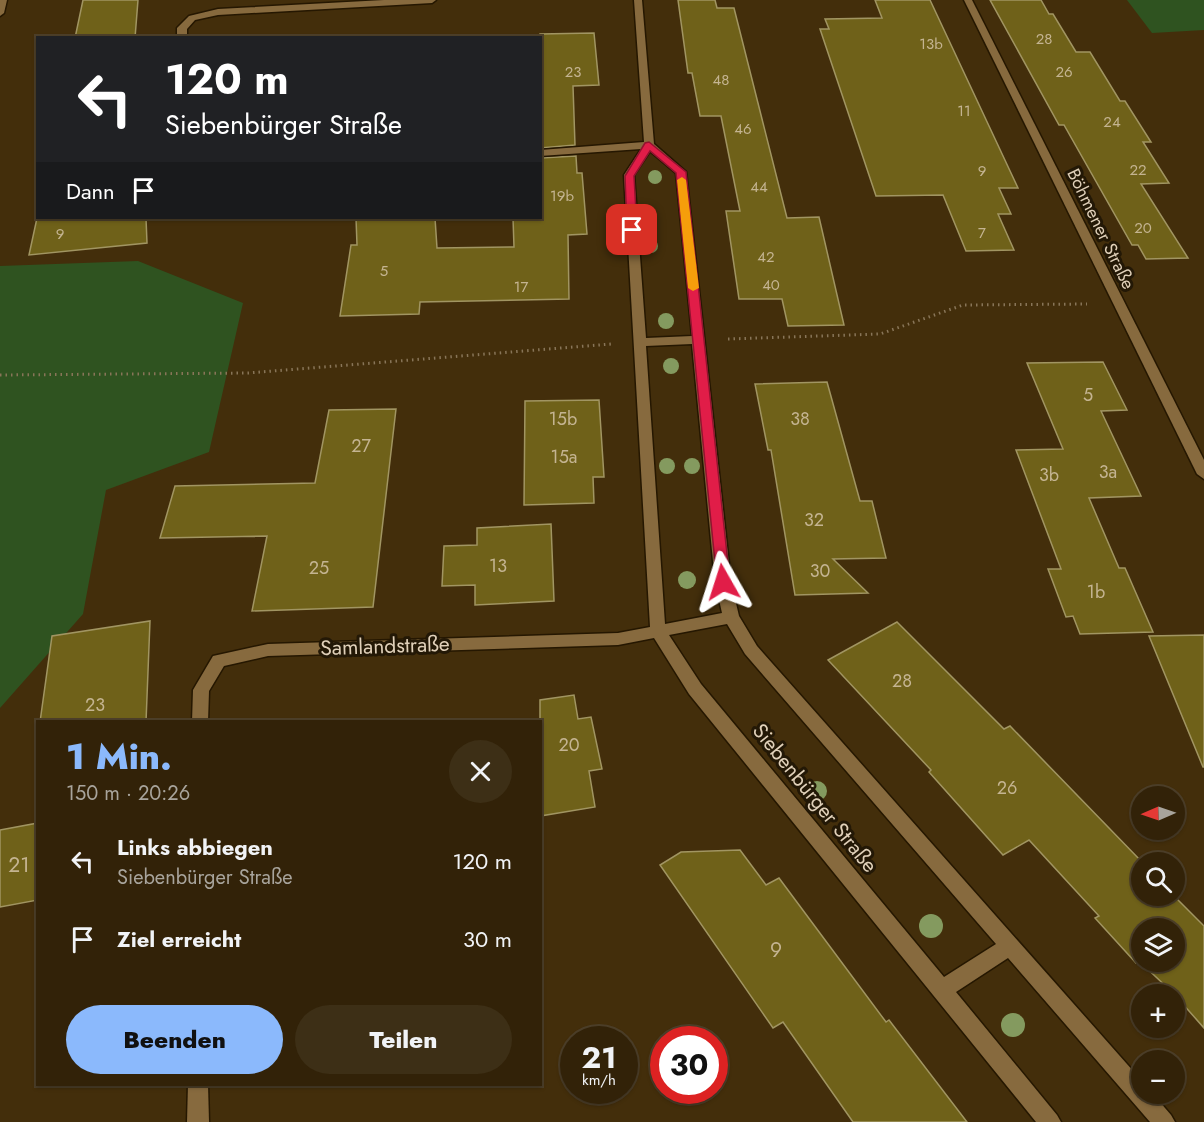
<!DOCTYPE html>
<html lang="de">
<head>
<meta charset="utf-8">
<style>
	:root { --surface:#322208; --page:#3d2f16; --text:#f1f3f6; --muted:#a8a49c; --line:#4d3f29; --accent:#8bb9fc }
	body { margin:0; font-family:Jost,sans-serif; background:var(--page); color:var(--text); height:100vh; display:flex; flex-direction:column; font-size:22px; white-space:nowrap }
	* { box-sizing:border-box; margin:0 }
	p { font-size:20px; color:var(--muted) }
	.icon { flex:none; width:33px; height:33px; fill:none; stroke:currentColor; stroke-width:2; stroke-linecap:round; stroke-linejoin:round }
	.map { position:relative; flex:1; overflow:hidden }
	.side { position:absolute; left:36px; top:720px; width:506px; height:366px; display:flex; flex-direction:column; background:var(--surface); border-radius:0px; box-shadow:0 2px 4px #0004,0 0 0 2px var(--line) }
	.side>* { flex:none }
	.guide { position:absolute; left:36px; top:36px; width:506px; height:183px; border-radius:0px; box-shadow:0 2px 4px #0004,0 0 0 2px var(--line); background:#202124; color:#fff; overflow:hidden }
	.needle { width:39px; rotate:268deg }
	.buttons { position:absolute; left:1131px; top:786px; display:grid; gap:12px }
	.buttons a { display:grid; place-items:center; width:54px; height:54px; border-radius:50%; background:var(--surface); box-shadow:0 2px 4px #0004,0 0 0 2px var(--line); font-size:30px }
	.speed { position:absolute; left:560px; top:1026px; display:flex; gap:12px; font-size:30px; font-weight:700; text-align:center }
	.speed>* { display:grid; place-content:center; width:78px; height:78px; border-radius:50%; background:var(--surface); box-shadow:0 2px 4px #0004,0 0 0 2px var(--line); line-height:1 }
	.speed small { font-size:15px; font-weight:400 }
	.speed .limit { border:9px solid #d22; background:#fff; color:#111 }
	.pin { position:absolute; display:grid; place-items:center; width:51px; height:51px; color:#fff; margin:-26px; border-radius:12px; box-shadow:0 3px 9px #0006 }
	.me { position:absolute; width:66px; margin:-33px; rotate:354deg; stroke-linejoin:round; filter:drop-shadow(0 0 4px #0008) }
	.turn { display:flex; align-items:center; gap:21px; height:126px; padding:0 30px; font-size:27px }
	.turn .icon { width:78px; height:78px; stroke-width:2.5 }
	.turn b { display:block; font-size:42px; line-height:51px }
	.then { display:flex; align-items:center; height:57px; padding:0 30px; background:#0003; gap:12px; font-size:22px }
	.round { display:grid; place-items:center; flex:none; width:63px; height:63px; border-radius:32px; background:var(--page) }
	.head { display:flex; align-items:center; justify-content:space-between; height:102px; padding:0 30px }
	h1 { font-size:36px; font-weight:800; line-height:45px; color:var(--accent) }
	.action { display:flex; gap:12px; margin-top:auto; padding:12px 30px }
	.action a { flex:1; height:69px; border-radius:36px; background:var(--accent); color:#111; font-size:24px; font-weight:800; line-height:69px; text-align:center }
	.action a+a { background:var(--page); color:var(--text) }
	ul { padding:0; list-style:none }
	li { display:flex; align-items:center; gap:18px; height:78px; padding:0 30px }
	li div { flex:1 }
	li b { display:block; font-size:22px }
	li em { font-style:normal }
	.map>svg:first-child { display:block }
</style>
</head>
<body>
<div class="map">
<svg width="1204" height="1122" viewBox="0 0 1204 1122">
	<rect width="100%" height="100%" fill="#432e0b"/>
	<g fill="#2f5320">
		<polygon points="1127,0 1204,0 1204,30 1152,33"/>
		<polygon points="138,261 243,303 209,452 106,490 83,614 0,708 0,266"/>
	</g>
	<g fill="#6f6119" stroke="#a19562" stroke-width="1.5" fill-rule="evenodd">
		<polygon points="83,0 138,0 135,38 75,38"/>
		<polygon points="678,0 715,0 717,8 734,8 787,218 819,217 844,325 788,326 782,299 739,299 726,211 740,211 721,116 700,116 692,73 688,73"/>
		<polygon points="875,0 930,0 1018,188 999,188 1011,214 998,214 1014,250 966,251 943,195 876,196 820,29 829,29 825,19 882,18"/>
		<polygon points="990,0 1041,0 1049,14 1053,14 1076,52 1090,52 1120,101 1125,101 1151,142 1143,142 1169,183 1141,184 1188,258 1146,259 1138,245 1132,245 1064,125 1059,125"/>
		<polygon points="594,33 599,85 573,86 575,145 540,148 540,34"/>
		<polygon points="576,156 577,173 582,173 587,234 568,235 569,299 420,302 419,314 340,316 351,245 357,245 356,218 435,218 437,248 514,247 513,218 540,218 540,158"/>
		<polygon points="37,218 146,218 147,243 29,255"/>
		<polygon points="1103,362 1127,410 1101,411 1141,496 1089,498 1119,568 1125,568 1153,632 1080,634 1073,616 1066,617 1048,569 1061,569 1016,450 1063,449 1027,363"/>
		<polygon points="827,382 860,501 872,501 886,558 833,559 868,593 795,595 771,450 768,450 755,384"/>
		<polygon points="599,400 604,477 593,477 594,503 524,505 525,401"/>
		<polygon points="396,409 373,607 252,611 267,536 160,538 175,486 315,483 329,410"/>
		<polygon points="551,524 554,601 475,605 475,585 442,586 444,546 477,545 477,528"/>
		<polygon points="150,621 146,722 40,722 52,636"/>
		<path d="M 897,622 L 1004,729 L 1010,726 L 1142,862 L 1142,896 L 1174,896 L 1204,926 L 1204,1028 L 1174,994 L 1139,961 L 1136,963 L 1095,918 L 1099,916 L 1029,840 L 1003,855 L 929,772 L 931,770 L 828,660 ZM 1142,928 L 1174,928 L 1174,962 L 1142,962 Z"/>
		<polygon points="1204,635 1204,767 1203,767 1149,636"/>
		<polygon points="574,695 578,719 591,717 602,769 589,771 595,807 540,816 540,700"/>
		<polygon points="38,823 38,900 0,907 0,830"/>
		<polygon points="740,850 766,885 779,878 886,1022 889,1020 967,1122 853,1122 783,1022 773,1028 660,865 681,852"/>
	</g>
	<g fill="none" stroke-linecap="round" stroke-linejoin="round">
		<defs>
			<g id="street">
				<polygon points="0,0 7,0 4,13 0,16"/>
				<polygon points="384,0 436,0 432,3 218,15 195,20 187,29 187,38 177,38 177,28 189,16 218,9"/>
				<path d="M 634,0 L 642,0 L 654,144 L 686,172 L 731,582 L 739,616 L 757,646 L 1142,1081 L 1142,1094 L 1153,1094 L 1171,1115 L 1175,1122 L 1150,1122 L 1008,958 L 956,992 L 1057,1115 L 1061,1122 L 1036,1122 L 689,694 L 654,638 L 618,645 L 268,656 L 224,666 L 209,691 L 208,722 L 192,722 L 193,690 L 213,656 L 268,644 L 618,633 L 650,627 L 624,175 L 641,149 L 540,156 L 540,150 L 644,142 ZM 650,151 L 676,173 L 692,336 L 646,338 L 634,175 ZM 692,344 L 715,582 L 722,613 L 665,624 L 646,346 ZM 727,624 L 745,654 L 996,944 L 944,977 L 701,684 L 669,635 Z"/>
				<polygon points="964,0 972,0 1204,460 1204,479 1197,474"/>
				<polygon points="188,1084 208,1084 209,1122 187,1122"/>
			</g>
		</defs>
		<use href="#street" stroke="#251701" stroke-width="3"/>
		<g stroke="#887558" stroke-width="3" stroke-dasharray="1.5 4" stroke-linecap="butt">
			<polyline points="728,339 880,334 963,305 1087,304"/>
			<polyline points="0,375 248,373 611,344"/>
		</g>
		<use href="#street" fill="#876a3e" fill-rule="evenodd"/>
	</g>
	<g fill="#849a5f">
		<circle cx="655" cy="177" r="7"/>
		<circle cx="651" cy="246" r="7"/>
		<circle cx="666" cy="321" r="8"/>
		<circle cx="671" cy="366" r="8"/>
		<circle cx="667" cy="466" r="8"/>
		<circle cx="692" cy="466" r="8"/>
		<circle cx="687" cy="580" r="9"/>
		<circle cx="817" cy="791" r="10"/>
		<circle cx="931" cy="926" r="12"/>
		<circle cx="1013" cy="1025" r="12"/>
	</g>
	<polygon fill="#e11d48" stroke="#92132f" stroke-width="1.5" points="649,142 686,172 730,582 723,587 717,582 676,173 650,151 634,176 637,230 632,233 627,230 625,176 645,143"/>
	<polygon fill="#f59e0b" points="682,177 686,180 699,288 693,291 688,288 677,180"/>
	<g text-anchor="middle" stroke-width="6" stroke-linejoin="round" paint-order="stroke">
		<g font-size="15" fill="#c4b491">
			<text x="1044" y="44">28</text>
			<text x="931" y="49">13b</text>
			<text x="573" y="77">23</text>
			<text x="1064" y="77">26</text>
			<text x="721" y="85">48</text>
			<text x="964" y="116">11</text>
			<text x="1112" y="127">24</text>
			<text x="743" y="134">46</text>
			<text x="1138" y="175">22</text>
			<text x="982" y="176">9</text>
			<text x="759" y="192">44</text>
			<text x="562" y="201">19b</text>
			<text x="1143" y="233">20</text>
			<text x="982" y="238">7</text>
			<text x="60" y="239">9</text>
			<text x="766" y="262">42</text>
			<text x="384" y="276">5</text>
			<text x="771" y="290">40</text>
			<text x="521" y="292">17</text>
		</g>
		<g font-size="18" fill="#e0d0b9" stroke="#231806">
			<text transform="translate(1101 229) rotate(64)" y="6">Böhmener Straße</text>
		</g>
		<g font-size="18" fill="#c4b491">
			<text x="1088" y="401">5</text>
			<text x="563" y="425">15b</text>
			<text x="800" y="425">38</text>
			<text x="361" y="452">27</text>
			<text x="564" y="463">15a</text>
			<text x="1108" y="478">3a</text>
			<text x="1049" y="481">3b</text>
			<text x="814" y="526">32</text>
			<text x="498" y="572">13</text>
			<text x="319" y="574">25</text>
			<text x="820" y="577">30</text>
			<text x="1096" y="598">1b</text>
			<text x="902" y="687">28</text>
			<text x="95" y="711">23</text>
			<text x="569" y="751">20</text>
			<text x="1007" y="794">26</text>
		</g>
		<g font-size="21" fill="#e0d0b9" stroke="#231806">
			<text transform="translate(385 646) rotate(-2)" y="7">Samlandstraße</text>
			<text transform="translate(815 798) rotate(51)" y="7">Siebenbürger Straße</text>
		</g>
		<g font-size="21" fill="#c4b491">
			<text x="19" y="872">21</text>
			<text x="776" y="957">9</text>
		</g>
	</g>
</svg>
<div class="buttons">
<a><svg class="needle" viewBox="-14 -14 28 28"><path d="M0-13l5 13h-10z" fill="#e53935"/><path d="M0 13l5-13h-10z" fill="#a8a49c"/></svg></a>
<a><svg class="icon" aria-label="search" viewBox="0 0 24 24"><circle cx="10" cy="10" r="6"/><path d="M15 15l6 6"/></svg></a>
<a><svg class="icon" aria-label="layers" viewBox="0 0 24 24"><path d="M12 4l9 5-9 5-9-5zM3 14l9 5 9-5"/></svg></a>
<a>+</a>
<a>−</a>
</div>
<div class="speed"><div>21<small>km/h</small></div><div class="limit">30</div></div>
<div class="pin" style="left:632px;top:230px;background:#d93025"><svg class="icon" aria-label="arrive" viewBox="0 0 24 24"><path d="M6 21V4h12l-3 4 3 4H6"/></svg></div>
<svg class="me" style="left:723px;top:582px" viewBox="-20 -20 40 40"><path d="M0-17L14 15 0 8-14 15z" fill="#e11d48" stroke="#fff" stroke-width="4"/></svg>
<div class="guide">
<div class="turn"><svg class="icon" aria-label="left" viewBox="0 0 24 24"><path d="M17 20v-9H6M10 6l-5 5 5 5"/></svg><div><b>120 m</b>Siebenbürger Straße</div></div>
<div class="then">Dann<svg class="icon" aria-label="arrive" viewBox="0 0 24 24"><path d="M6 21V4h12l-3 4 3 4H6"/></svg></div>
</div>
<section class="side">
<div class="head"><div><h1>1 Min.</h1><p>150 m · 20:26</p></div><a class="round"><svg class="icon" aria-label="close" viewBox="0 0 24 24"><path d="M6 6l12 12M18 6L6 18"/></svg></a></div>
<ul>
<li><svg class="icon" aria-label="left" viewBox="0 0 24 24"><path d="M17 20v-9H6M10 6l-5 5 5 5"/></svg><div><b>Links abbiegen</b><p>Siebenbürger Straße</p></div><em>120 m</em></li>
<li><svg class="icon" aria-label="arrive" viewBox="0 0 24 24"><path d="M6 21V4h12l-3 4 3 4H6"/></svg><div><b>Ziel erreicht</b></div><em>30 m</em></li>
</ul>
<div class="action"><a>Beenden</a><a>Teilen</a></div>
</section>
</div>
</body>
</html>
